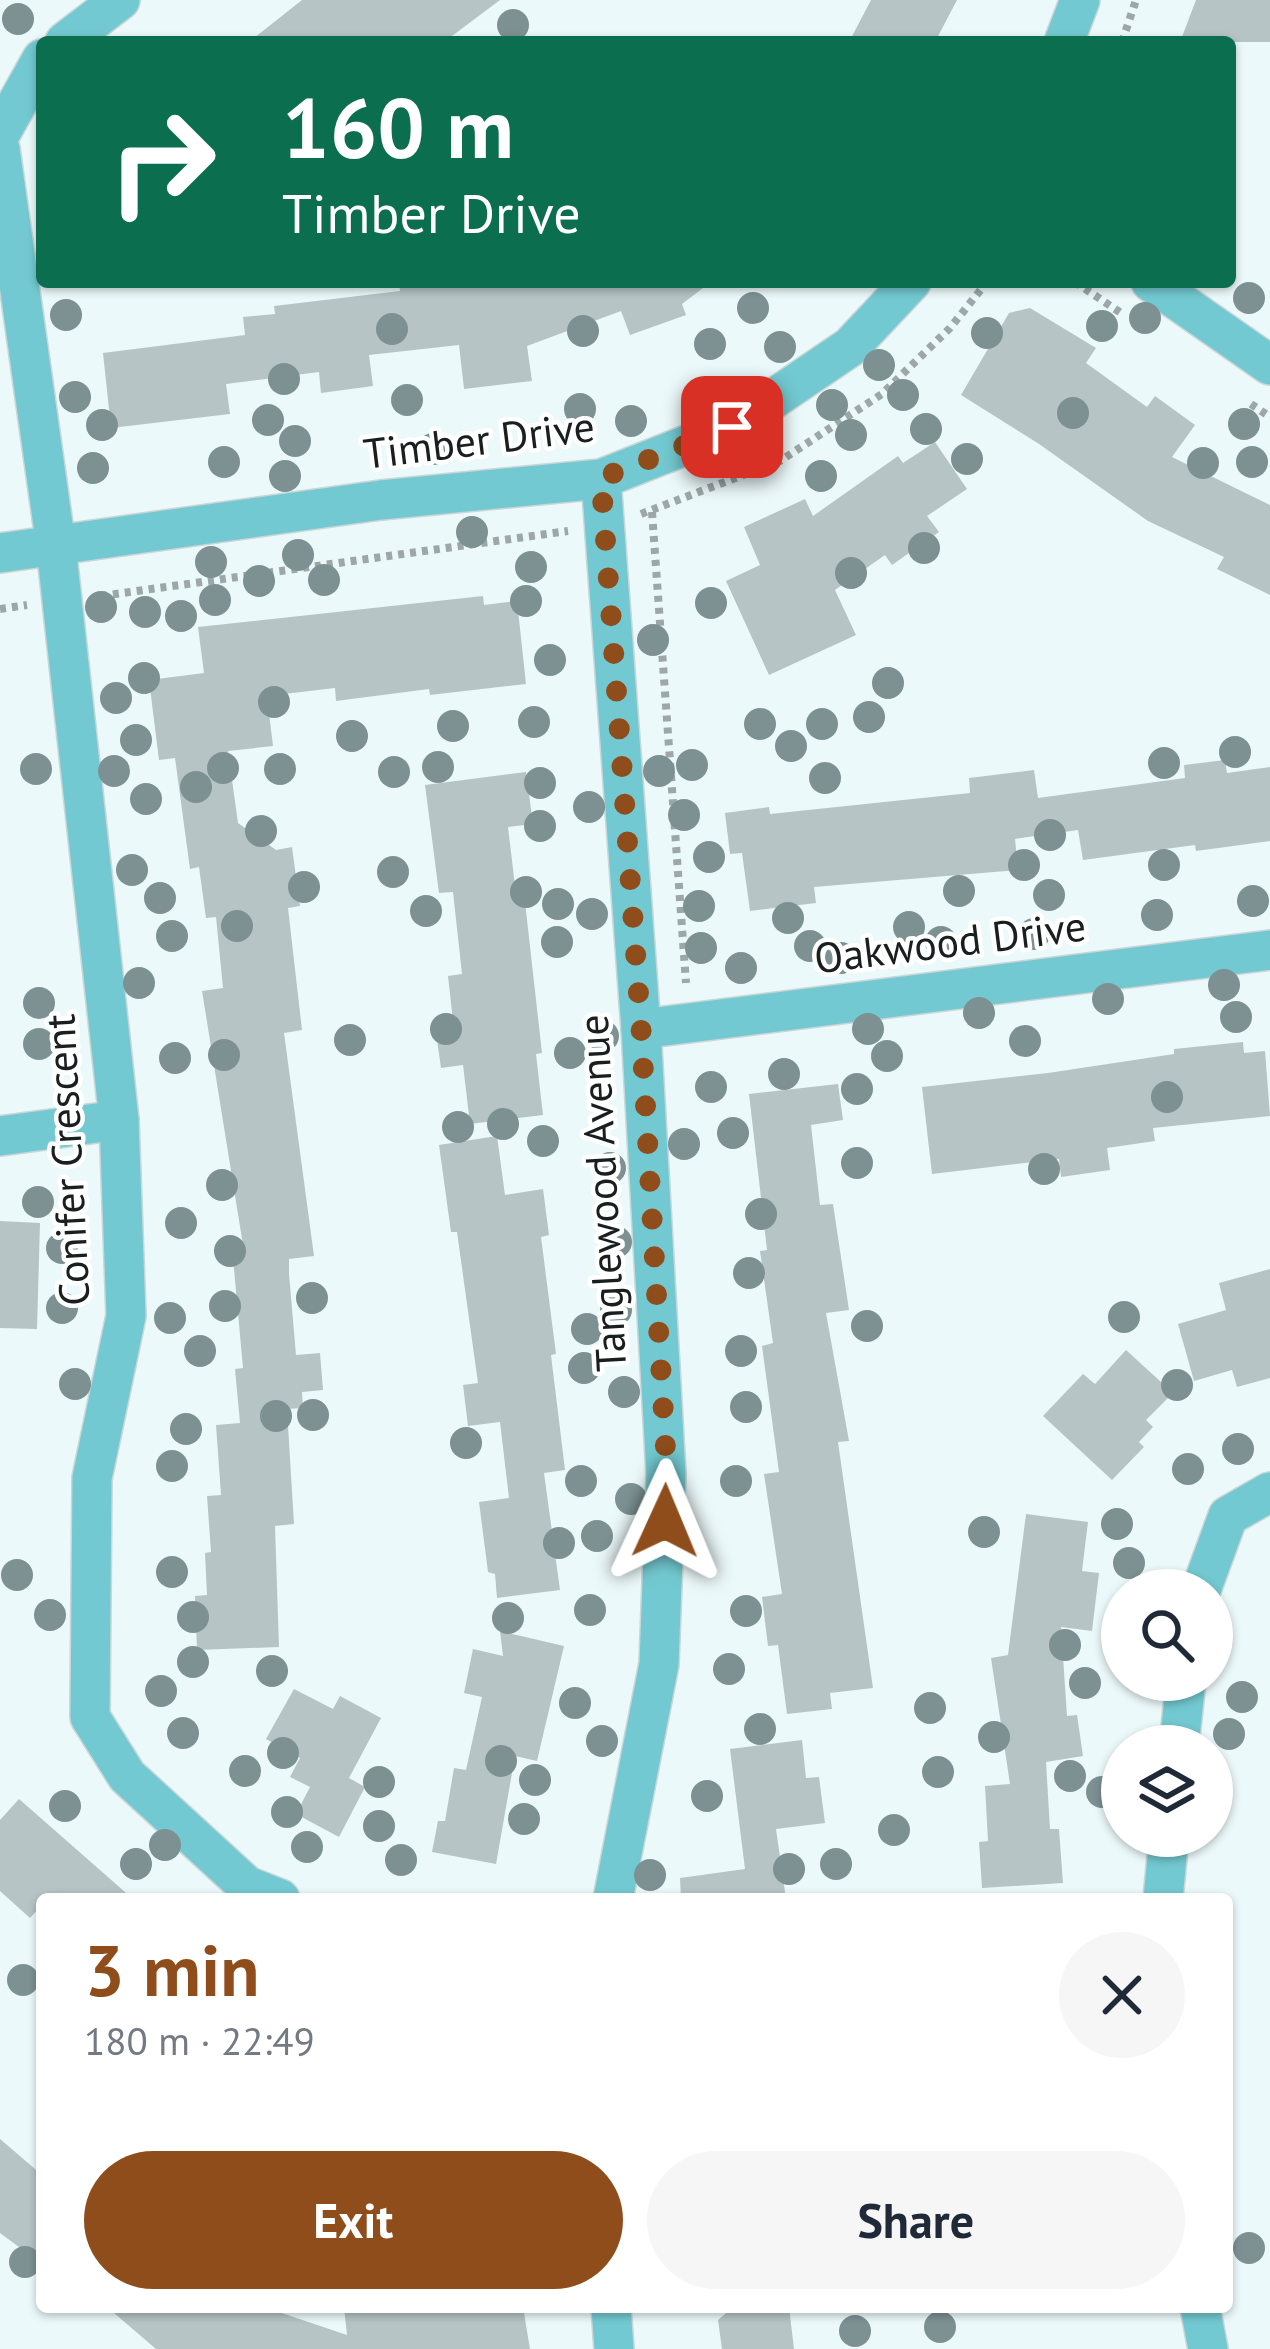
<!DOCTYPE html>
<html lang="en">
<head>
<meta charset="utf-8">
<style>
	:root { --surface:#fff; --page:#f6f6f7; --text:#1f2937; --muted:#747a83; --accent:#8f4d1b }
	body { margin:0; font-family:"PT Sans",sans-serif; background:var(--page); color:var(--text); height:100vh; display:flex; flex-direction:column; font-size:45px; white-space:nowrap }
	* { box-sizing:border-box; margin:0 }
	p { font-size:39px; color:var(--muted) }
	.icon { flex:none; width:66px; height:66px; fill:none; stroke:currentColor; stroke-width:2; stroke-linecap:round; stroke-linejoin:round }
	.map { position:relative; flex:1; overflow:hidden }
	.drawer { position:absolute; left:36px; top:1893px; width:1197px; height:420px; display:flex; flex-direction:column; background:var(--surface); border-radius:12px; box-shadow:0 3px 9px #0004 }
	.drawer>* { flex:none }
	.banner { position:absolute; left:36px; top:36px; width:1200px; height:252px; border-radius:12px; box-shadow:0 3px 9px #0004; background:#0b6e4f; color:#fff; overflow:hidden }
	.tools { position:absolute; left:1101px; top:1569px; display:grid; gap:24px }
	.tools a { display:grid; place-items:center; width:132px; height:132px; border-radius:50%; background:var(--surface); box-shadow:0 3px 9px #0004; font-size:60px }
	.pin { position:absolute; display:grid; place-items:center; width:102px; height:102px; color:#fff; margin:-51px; border-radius:24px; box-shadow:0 6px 18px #0006 }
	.me { position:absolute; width:132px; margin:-66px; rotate:1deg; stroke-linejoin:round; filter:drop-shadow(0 0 9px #0008) }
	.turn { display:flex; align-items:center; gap:42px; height:252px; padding:0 48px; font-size:54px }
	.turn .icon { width:156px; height:156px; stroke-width:2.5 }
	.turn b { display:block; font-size:84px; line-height:102px }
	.round { display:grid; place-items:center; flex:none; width:126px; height:126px; border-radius:63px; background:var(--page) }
	.head { display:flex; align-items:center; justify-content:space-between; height:204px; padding:0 48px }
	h1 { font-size:72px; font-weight:600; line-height:90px; color:var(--accent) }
	.primary-button { display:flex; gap:24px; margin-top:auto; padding:24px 48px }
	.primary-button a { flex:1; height:138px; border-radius:72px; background:var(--accent); color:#fff; font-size:48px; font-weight:600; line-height:138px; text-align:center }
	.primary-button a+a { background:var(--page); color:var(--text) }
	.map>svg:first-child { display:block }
</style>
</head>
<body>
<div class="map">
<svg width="1270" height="2349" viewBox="0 0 1270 2349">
	<rect width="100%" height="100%" fill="#ecf9fa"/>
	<g fill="#b7c4c5">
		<polygon points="302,0 500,0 444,42 249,42"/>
		<polygon points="871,0 957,0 935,42 849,42"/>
		<polygon points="1196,0 1270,0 1270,42 1180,42"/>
		<polygon points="399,282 711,282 682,304 686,315 630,335 621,311 527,346 532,381 464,389 459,345 369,355 373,386 321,393 319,372 226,384 230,414 111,428 103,353 245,335 243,317 275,314 274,306 400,291"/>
		<polygon points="1030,308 1096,348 1086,363 1147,407 1155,396 1195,425 1172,457 1270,505 1270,595 1217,569 1224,557 1148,521 1039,444 961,395 1009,313"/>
		<polygon points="935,442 967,489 927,516 939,532 892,565 885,555 835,590 856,635 769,675 726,581 760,565 744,527 805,499 813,516 898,456 903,463"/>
		<polygon points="483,596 484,605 517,601 526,684 430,695 429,689 336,701 335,688 267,696 273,746 228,751 238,823 276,850 292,847 300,906 288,908 302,1030 284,1033 314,1256 289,1259 289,1274 296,1355 320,1353 323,1390 302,1392 303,1408 287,1409 294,1524 275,1526 279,1647 197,1650 195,1596 207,1595 205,1553 211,1552 207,1496 221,1495 216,1425 240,1423 235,1369 243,1368 232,1247 243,1245 202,991 223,988 216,917 206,918 199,867 190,869 175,758 159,760 149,680 204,673 198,627"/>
		<polygon points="1225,760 1227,773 1270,767 1270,841 1196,851 1195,845 1083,860 1078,830 1015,839 1018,870 814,887 816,903 750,911 742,853 730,854 725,813 769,807 770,814 970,793 969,778 1034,770 1038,798 1185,778 1184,765"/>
		<polygon points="526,772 533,824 508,827 517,903 525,902 542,1053 536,1054 543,1115 470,1124 463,1065 441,1068 436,1033 454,1030 448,976 462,974 453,892 439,893 425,785"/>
		<polygon points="1243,1042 1244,1053 1265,1051 1270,1116 1153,1128 1155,1141 1107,1148 1110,1170 1061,1177 1059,1159 932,1174 922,1087 1048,1073 1174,1054 1174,1049"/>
		<polygon points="838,1084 843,1120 811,1125 820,1205 833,1204 849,1310 826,1313 849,1441 838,1442 873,1688 830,1693 832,1709 787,1714 778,1645 768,1646 762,1597 782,1594 764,1474 779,1472 762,1346 773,1343 760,1251 767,1250 749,1094"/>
		<polygon points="497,1136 505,1195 543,1189 549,1235 541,1237 556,1354 551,1355 565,1470 544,1473 560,1590 497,1598 495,1574 488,1572 479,1502 509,1498 500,1422 468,1426 463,1385 478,1383 457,1232 451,1232 439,1145"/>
		<polygon points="0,1221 40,1223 37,1329 0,1328"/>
		<polygon points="1270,1269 1270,1378 1237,1387 1232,1370 1194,1381 1178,1324 1226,1310 1219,1283"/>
		<polygon points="1126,1350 1173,1393 1146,1420 1153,1427 1139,1442 1144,1447 1112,1480 1043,1416 1083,1374 1095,1384"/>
		<polygon points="1026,1514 1088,1522 1082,1571 1099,1573 1092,1631 1061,1627 1067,1716 1077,1715 1083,1756 1046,1762 1050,1829 1059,1829 1063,1883 982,1888 979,1842 988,1841 985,1786 1010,1784 991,1658 1008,1655"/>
		<polygon points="500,1631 564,1646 537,1761 515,1756 496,1864 432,1852 438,1821 445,1821 454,1768 466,1770 482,1697 464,1693 473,1649 503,1656"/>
		<polygon points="294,1689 333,1709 340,1696 381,1718 349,1778 365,1787 339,1837 296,1814 310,1787 290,1777 300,1758 266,1739"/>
		<polygon points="802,1740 806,1778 819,1777 825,1823 776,1829 786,1899 681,1899 680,1878 745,1869 730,1749"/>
		<polygon points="19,1799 133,1899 42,1899 42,1905 30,1918 0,1891 0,1820"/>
		<polygon points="0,2139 42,2175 42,2264 0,2233"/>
		<polygon points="107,2307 264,2307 347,2335 344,2307 523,2307 530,2349 156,2349"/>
		<polygon points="733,2307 789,2307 794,2349 722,2349 718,2320"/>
	</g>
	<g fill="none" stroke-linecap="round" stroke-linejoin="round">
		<defs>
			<g id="minor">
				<polyline points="65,42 120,0"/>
				<polyline points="1064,42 1080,0"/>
				<polyline points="0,134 42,59"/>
				<polyline points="0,149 56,546 119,1120 126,1316 92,1478 90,1717 127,1776 247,1886 280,1899"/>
				<polyline points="1151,282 1270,365"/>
				<polyline points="601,479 641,1029 666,1474 659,1664 613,1899"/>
				<polyline points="0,553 381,500 601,479 732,427 850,347 911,282"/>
				<polyline points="641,1029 1270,950"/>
				<polyline points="0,1136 119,1120"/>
				<polyline points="1201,1590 1228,1516 1270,1492"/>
				<polyline points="1179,1746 1186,1680"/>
				<polyline points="1163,1899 1169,1836"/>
				<polyline points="611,2307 614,2349"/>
				<polyline points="1200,2307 1208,2349"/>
			</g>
		</defs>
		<use href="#minor" stroke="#cad6d7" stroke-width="42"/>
		<g stroke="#9da7a8" stroke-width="8" stroke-dasharray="6 6" stroke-linecap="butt">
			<polyline points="1122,42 1136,0"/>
			<polyline points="1075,282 1121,313"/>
			<polyline points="1251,404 1270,417"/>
			<polyline points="652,512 686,983"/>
			<polyline points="641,514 780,461 882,394 950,328 987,282"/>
			<polyline points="101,596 568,531"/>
			<polyline points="0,609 27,605"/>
		</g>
		<use href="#minor" stroke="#73c9d1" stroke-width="39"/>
	</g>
	<g fill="#7d9193">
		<circle cx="18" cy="19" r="16"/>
		<circle cx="513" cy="25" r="16"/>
		<circle cx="1249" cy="298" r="16"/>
		<circle cx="753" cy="308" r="16"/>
		<circle cx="66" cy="315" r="16"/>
		<circle cx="1145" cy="318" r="16"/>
		<circle cx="1102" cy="326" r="16"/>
		<circle cx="392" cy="329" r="16"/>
		<circle cx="583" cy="331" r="16"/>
		<circle cx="987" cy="333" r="16"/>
		<circle cx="710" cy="344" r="16"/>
		<circle cx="780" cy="347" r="16"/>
		<circle cx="879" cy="365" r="16"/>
		<circle cx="284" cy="379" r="16"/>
		<circle cx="903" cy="395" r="16"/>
		<circle cx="75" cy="397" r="16"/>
		<circle cx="407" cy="400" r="16"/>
		<circle cx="832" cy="405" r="16"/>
		<circle cx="580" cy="409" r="16"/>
		<circle cx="1073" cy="413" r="16"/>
		<circle cx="268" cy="420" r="16"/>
		<circle cx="631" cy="421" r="16"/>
		<circle cx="1244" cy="424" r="16"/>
		<circle cx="102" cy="425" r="16"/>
		<circle cx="926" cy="429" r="16"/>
		<circle cx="851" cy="435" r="16"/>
		<circle cx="295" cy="441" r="16"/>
		<circle cx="433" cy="449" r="16"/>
		<circle cx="967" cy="459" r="16"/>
		<circle cx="224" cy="462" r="16"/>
		<circle cx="729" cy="462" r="16"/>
		<circle cx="1252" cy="462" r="16"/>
		<circle cx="1203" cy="463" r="16"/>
		<circle cx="93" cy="468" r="16"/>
		<circle cx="285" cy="476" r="16"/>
		<circle cx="821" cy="476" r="16"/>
		<circle cx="472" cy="532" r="16"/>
		<circle cx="924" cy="548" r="16"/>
		<circle cx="298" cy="555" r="16"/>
		<circle cx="211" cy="562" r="16"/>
		<circle cx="531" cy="567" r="16"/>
		<circle cx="851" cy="573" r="16"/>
		<circle cx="324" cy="580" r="16"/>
		<circle cx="259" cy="581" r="16"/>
		<circle cx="215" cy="600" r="16"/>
		<circle cx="526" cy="601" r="16"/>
		<circle cx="711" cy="603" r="16"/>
		<circle cx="101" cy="607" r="16"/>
		<circle cx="145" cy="612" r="16"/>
		<circle cx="181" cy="616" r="16"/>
		<circle cx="653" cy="640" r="16"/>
		<circle cx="550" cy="660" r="16"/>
		<circle cx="144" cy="678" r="16"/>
		<circle cx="888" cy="683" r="16"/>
		<circle cx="116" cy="698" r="16"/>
		<circle cx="274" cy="702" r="16"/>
		<circle cx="869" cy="717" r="16"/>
		<circle cx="534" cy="722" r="16"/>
		<circle cx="760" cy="724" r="16"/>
		<circle cx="822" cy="724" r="16"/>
		<circle cx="453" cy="726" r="16"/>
		<circle cx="352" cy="736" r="16"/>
		<circle cx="136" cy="740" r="16"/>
		<circle cx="791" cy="746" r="16"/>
		<circle cx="1235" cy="752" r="16"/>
		<circle cx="1164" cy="763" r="16"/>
		<circle cx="692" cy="765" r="16"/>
		<circle cx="438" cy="767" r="16"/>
		<circle cx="223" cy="768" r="16"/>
		<circle cx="36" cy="769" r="16"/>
		<circle cx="280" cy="769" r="16"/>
		<circle cx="114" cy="771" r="16"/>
		<circle cx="659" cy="771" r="16"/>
		<circle cx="394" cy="772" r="16"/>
		<circle cx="825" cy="778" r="16"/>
		<circle cx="540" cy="783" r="16"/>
		<circle cx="196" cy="787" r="16"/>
		<circle cx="146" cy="799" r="16"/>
		<circle cx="589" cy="807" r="16"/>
		<circle cx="684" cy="815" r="16"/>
		<circle cx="540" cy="826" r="16"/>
		<circle cx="261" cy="831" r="16"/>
		<circle cx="1050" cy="835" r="16"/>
		<circle cx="709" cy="857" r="16"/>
		<circle cx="1024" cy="865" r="16"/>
		<circle cx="1164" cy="865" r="16"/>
		<circle cx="132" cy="870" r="16"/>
		<circle cx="393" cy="872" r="16"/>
		<circle cx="304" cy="887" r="16"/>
		<circle cx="959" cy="891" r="16"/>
		<circle cx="526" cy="892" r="16"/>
		<circle cx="1049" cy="895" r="16"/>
		<circle cx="160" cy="898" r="16"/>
		<circle cx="1253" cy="901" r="16"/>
		<circle cx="558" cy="904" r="16"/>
		<circle cx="699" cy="906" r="16"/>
		<circle cx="426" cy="911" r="16"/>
		<circle cx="592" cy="914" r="16"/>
		<circle cx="1157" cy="915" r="16"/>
		<circle cx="788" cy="918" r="16"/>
		<circle cx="237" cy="926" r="16"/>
		<circle cx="909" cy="927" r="16"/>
		<circle cx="1034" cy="934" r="16"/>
		<circle cx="172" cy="936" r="16"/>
		<circle cx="557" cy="942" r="16"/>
		<circle cx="941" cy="942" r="16"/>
		<circle cx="810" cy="946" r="16"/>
		<circle cx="701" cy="948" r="16"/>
		<circle cx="841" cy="958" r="16"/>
		<circle cx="741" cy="968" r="16"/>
		<circle cx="139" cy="983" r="16"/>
		<circle cx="1224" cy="985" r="16"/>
		<circle cx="1108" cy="999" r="16"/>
		<circle cx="39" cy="1003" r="16"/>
		<circle cx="979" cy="1013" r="16"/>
		<circle cx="1236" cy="1017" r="16"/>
		<circle cx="446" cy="1029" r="16"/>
		<circle cx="868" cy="1029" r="16"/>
		<circle cx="603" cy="1036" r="16"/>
		<circle cx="350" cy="1040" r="16"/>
		<circle cx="1025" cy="1041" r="16"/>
		<circle cx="39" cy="1044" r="16"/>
		<circle cx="570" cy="1053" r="16"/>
		<circle cx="224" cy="1055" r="16"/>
		<circle cx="887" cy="1056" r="16"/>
		<circle cx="175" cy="1058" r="16"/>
		<circle cx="784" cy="1074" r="16"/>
		<circle cx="711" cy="1087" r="16"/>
		<circle cx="857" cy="1089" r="16"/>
		<circle cx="1167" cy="1097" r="16"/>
		<circle cx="503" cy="1124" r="16"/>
		<circle cx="458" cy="1127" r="16"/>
		<circle cx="733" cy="1133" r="16"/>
		<circle cx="543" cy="1141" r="16"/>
		<circle cx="684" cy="1144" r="16"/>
		<circle cx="857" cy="1163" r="16"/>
		<circle cx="610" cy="1168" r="16"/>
		<circle cx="1044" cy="1169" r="16"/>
		<circle cx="222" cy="1185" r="16"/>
		<circle cx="38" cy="1202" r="16"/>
		<circle cx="761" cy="1214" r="16"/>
		<circle cx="181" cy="1223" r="16"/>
		<circle cx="616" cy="1242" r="16"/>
		<circle cx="62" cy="1248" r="16"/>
		<circle cx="230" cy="1251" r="16"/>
		<circle cx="749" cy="1273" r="16"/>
		<circle cx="312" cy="1298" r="16"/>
		<circle cx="225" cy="1306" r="16"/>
		<circle cx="62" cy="1308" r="16"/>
		<circle cx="616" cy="1310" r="16"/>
		<circle cx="1124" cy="1317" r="16"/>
		<circle cx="170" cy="1318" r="16"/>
		<circle cx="867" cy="1326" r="16"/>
		<circle cx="587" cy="1329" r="16"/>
		<circle cx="200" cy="1351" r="16"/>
		<circle cx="741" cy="1351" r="16"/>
		<circle cx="584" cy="1368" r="16"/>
		<circle cx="75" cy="1384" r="16"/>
		<circle cx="1177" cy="1385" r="16"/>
		<circle cx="624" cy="1392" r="16"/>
		<circle cx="746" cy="1407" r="16"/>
		<circle cx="313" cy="1415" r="16"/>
		<circle cx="276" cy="1416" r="16"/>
		<circle cx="186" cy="1429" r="16"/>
		<circle cx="466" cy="1443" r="16"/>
		<circle cx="1238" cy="1449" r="16"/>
		<circle cx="172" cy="1466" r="16"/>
		<circle cx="1188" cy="1469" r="16"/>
		<circle cx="581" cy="1481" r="16"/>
		<circle cx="736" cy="1481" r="16"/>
		<circle cx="631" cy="1499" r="16"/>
		<circle cx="1117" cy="1524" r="16"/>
		<circle cx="984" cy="1532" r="16"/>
		<circle cx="597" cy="1536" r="16"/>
		<circle cx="559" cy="1543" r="16"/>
		<circle cx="1129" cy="1563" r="16"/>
		<circle cx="172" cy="1572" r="16"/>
		<circle cx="17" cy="1575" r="16"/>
		<circle cx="590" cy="1610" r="16"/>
		<circle cx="746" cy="1611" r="16"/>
		<circle cx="50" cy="1615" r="16"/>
		<circle cx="193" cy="1617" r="16"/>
		<circle cx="508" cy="1618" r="16"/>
		<circle cx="1065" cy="1645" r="16"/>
		<circle cx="193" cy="1662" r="16"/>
		<circle cx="729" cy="1669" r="16"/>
		<circle cx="272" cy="1671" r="16"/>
		<circle cx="1085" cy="1683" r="16"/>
		<circle cx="161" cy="1691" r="16"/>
		<circle cx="1242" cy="1697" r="16"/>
		<circle cx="575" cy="1703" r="16"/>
		<circle cx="930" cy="1708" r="16"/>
		<circle cx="760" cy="1729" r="16"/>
		<circle cx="183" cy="1733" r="16"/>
		<circle cx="1229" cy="1734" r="16"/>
		<circle cx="994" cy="1737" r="16"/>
		<circle cx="602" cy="1741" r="16"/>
		<circle cx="283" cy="1753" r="16"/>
		<circle cx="501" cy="1761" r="16"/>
		<circle cx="245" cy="1771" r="16"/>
		<circle cx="938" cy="1772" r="16"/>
		<circle cx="1070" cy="1776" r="16"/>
		<circle cx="535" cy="1780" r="16"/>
		<circle cx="379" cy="1782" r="16"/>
		<circle cx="1102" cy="1792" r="16"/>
		<circle cx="707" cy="1796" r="16"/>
		<circle cx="65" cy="1806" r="16"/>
		<circle cx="287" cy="1812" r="16"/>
		<circle cx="524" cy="1819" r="16"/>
		<circle cx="379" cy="1826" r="16"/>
		<circle cx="894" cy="1830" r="16"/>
		<circle cx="165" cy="1845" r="16"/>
		<circle cx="307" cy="1847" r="16"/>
		<circle cx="401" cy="1860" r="16"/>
		<circle cx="136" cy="1864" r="16"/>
		<circle cx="836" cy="1864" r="16"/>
		<circle cx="789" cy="1869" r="16"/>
		<circle cx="650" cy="1875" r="16"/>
		<circle cx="23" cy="1980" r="16"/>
		<circle cx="1249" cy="2248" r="16"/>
		<circle cx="25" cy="2262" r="16"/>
		<circle cx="940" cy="2327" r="16"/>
		<circle cx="855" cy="2331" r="16"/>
	</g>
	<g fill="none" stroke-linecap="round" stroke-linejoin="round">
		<polyline stroke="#8f4d1b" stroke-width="21" stroke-dasharray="0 37.8" points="665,1521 667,1474 641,1028 601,478 732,427"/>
	</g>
	<g text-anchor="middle" stroke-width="9" stroke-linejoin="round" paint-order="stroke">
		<g font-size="42" fill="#191e1e" stroke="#fff">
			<text transform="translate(479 440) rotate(-7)" y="15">Timber Drive</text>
			<text transform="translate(950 942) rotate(-7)" y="15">Oakwood Drive</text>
			<text transform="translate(67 1160) rotate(-93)" y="15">Conifer Crescent</text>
			<text transform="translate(602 1193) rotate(-93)" y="15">Tanglewood Avenue</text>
		</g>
	</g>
</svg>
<div class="tools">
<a><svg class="icon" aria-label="search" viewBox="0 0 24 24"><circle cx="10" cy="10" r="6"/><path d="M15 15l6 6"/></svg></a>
<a><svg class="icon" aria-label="layers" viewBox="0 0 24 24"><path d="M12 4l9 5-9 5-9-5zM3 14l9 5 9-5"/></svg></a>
</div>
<div class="pin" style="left:732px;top:427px;background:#d93025"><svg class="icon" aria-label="arrive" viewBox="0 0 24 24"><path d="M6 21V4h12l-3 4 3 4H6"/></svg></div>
<svg class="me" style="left:665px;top:1521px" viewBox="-20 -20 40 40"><path d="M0-17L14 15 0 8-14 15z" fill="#8f4d1b" stroke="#fff" stroke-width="4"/></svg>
<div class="banner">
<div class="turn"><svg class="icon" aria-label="right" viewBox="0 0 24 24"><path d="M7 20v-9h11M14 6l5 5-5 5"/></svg><div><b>160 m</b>Timber Drive</div></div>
</div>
<section class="drawer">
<div class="head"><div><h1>3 min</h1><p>180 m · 22:49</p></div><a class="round"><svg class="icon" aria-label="close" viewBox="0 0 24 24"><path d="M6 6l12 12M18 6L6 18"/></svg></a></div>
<div class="primary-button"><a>Exit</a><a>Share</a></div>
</section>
</div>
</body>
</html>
